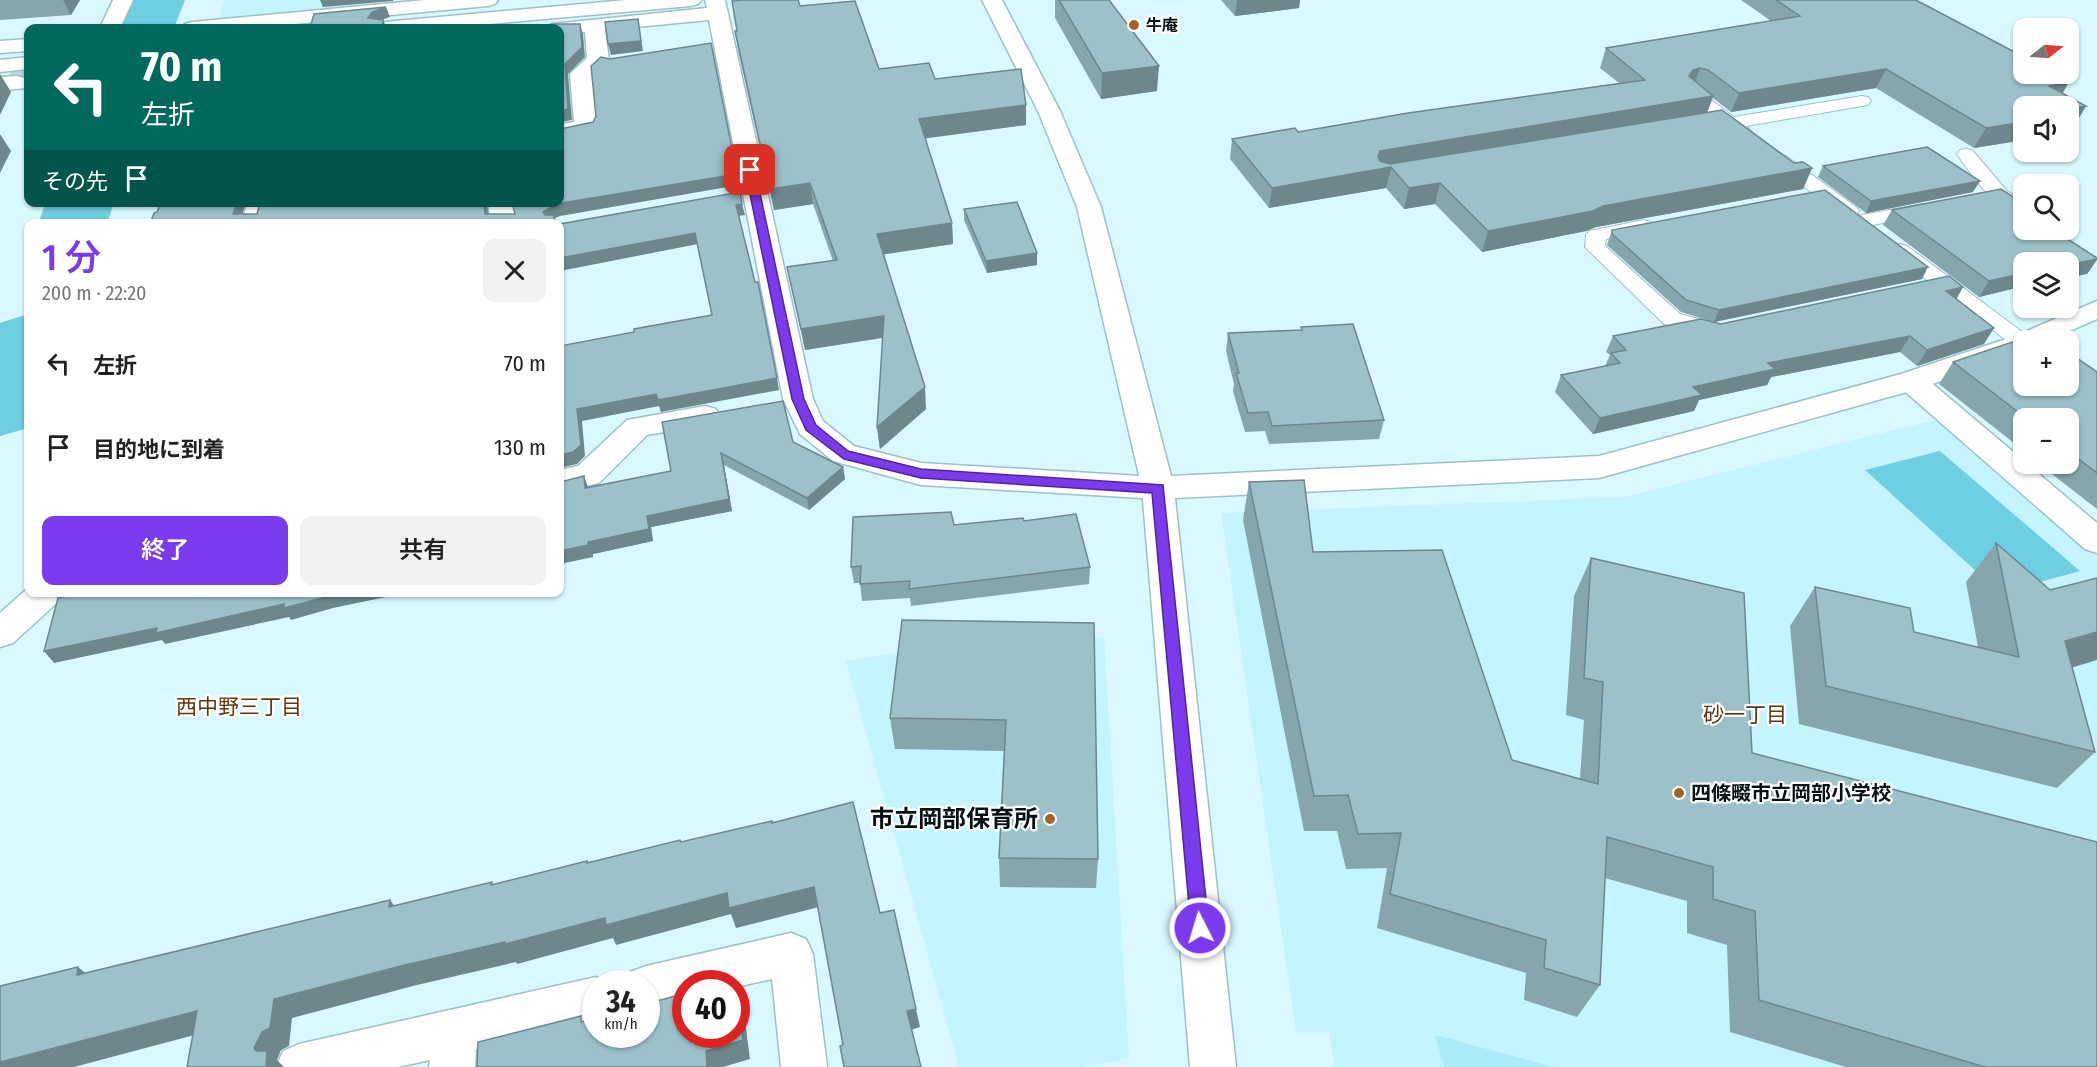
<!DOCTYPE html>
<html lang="ja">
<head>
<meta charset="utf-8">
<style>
	:root { --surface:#fff; --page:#f2f2f2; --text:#222; --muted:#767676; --accent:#7c3aed }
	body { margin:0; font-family:"Fira Sans Condensed","Noto Sans JP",sans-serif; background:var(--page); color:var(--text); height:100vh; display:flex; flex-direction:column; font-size:22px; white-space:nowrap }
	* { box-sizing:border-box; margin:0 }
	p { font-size:20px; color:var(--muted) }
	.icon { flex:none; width:33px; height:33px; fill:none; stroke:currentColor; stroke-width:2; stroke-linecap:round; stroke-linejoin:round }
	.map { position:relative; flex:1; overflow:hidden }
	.details { position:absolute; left:24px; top:219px; width:540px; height:378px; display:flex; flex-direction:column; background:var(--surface); border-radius:12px; box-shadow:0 2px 4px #0004 }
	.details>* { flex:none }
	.guide { position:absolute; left:24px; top:24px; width:540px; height:183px; border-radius:12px; box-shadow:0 2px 4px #0004; background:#00695c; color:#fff; overflow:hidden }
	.needle { width:39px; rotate:73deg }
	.fabs { position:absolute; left:2013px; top:18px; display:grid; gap:12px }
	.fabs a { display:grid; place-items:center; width:66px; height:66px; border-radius:12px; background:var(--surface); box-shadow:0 2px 4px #0004; font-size:30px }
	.speed { position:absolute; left:582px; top:970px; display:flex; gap:12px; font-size:30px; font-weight:700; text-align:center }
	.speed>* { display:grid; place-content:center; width:78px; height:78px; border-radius:50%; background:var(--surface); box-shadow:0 2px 4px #0004; line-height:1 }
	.speed small { font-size:15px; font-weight:400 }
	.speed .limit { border:9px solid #d22; background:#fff; color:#111 }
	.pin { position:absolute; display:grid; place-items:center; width:51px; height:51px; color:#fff; margin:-26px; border-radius:12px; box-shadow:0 3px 9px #0006 }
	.me { position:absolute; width:66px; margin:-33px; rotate:355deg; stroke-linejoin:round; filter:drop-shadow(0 0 4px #0008) }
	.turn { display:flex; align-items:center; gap:21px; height:126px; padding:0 18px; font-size:27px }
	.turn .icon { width:78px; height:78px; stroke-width:2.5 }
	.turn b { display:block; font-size:42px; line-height:51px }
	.then { display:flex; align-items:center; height:57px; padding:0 18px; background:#0003; gap:12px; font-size:22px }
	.round { display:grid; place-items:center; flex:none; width:63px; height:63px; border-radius:12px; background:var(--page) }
	.summary { display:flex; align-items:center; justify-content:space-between; height:102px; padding:0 18px }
	h1 { font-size:36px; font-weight:600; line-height:45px; color:var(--accent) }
	.primary-button { display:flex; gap:12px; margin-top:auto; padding:12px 18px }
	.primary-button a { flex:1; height:69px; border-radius:12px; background:var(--accent); color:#fff; font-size:24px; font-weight:600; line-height:69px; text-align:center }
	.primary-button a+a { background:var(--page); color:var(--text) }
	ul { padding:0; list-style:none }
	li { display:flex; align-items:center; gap:18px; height:84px; padding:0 18px }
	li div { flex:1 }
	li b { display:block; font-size:22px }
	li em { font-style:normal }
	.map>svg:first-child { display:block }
</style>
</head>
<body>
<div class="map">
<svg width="2097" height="1067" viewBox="0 0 2097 1067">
	<rect width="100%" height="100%" fill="#daf8ff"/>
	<g fill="#c4f4fe">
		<polygon points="224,0 397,0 396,4 219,21"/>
		<polygon points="1939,419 2097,555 2097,1067 1335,1067 1329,1032 1296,1032 1221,513 1625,497"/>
		<polygon points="1104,637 1129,1058 1084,1067 959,1067 846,661 963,642"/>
	</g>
	<polygon fill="#acebf9" points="1435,1035 1554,1067 1444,1067"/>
	<polygon fill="#6ecee2" points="1940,451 2080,571 2000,593 1865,470"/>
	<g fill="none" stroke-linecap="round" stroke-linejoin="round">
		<g fill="#6ecee2" fill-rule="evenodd">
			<polygon points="131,0 185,0 174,28 120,28"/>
			<polygon points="46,202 114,202 107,224 38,224"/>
			<polygon points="28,314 28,428 0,436 0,323"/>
		</g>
		<polyline stroke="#bad5dc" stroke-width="22" stroke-dasharray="22 11" stroke-linecap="butt" points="17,83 28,66"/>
		<defs>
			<g id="service">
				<polygon points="1693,90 1699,91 1734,117 1862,96 1868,97 1871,101 1868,105 1862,106 1746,126 1752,132 1749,136 1737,136 1687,99 1684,95 1687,91"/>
				<path d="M 1966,149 L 1972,150 L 2007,191 L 2024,202 L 2024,217 C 1995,210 1973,177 1957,154 L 1960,150 Z"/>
				<polygon points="1780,155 1786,156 1856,207 1859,211 1856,215 1842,215 1774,164 1771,160 1774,156"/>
				<polygon points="248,202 267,202 261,224 241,224"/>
				<polygon points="1923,204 1930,206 1933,210 1930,214 1862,227 1855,225 1852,221 1855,217 1862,215"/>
				<polygon points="1644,220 1651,222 1654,226 1651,230 1606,239 1605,246 1680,314 1724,326 1727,331 1724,336 1716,338 1664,324 1585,247 1586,235 1589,231"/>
				<polygon points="1900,244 1907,246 2033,340 2024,340 2024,349 2015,347 1893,254 1890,250 1893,246"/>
			</g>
			<g id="minor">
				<polygon points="113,0 133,0 120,28 100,28"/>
				<polygon points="425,0 498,0 495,4 488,6 251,28 182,28 185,24 192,22"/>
				<polygon points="705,0 725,0 813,399 823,421 854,446 921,463 1158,477 1169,480 1174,488 1169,496 1158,499 921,485 833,461 800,434 783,399 709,20 605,30 609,60 592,76 597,127 594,132 560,138 560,124 574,122 570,74 587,58 585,32 560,34 560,28 549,28 552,24 707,8"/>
				<polygon points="28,39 28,51 0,53 0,41"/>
				<polygon points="17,76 25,78 28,83 25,88 0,91 0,77"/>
				<polygon points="488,202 512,202 517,224 491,224"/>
				<polygon points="1911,372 1921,374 2024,461 2024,464 2027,464 2097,523 2097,553 2085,549 1901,388 1896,381 1901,374"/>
				<polygon points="705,406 716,409 720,416 716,423 647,435 599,483 560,492 560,470 578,466 627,420"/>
				<polygon points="28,588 28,592 64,592 59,601 13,643 0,647 0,613"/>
				<polygon points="791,933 806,939 813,954 827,1067 781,1067 772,979 736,987 736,984 686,984 686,999 646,1008 646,984 625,984 630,972 646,966"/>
				<polygon points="596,977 612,984 596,984 596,1021 476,1049 475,1067 429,1067 430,1060 398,1067 276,1067 283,1051 299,1044"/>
			</g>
			<polygon id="tertiary" points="982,0 1002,0 1060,111 1101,207 1171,476 1599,456 1901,374 2015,336 2097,301 2097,319 2049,340 2024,340 2024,352 1921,388 1599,478 1175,498 1236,1067 1190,1067 1142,488 1077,207 1038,111"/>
			<g id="trunk">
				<polygon points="626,0 701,0 698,4 691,6 445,28 374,28 377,24 384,22"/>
				<polygon points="28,57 28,69 0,72 0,60"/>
			</g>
		</defs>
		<use href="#service" stroke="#9cc1c9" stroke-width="2"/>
		<use href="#minor" stroke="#9cc1c9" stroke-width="3"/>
		<use href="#tertiary" stroke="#9cc1c9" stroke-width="3"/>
		<use href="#trunk" stroke="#9cc1c9" stroke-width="3"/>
		<use href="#service" fill="#fff" fill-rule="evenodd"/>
		<use href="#minor" fill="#fff" fill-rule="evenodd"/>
		<use href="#tertiary" fill="#fff" fill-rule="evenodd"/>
		<use href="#trunk" fill="#fff" fill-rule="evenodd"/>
	</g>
	<g fill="#86a6ad">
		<polygon points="0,0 80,0 71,15 0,20"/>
		<polygon points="1055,0 1109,0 1157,91 1101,99 1055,18"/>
		<polygon points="1221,0 1300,0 1299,8 1235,16"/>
		<polygon points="1741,0 1916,0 2024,57 2024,74 2053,74 2069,82 2063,93 2086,106 2074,126 2068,127 2068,106 2024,106 2024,140 1974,148 1876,88 1731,112 1713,98 1707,112 1722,110 1794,163 1803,162 1812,168 1803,189 1596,227 1586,231 1482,252 1435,204 1404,209 1386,188 1269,208 1230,159 1232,139 1295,128 1298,132 1408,113 1619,83 1600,68 1606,48 1771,21"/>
		<polygon points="800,6 879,69 935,79 1026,125 925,138 952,223 953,244 884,254 926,409 880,449 877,427 883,338 805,350 787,267 833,261 813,204 774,210 738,50 735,31"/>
		<polygon points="1823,166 1973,192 1866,213 1818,177"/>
		<polygon points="964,209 1037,265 987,273 964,220"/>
		<polygon points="1892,210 2064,230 2060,235 2097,258 2097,260 2087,274 2024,262 2024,286 1979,297 1883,225"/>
		<polygon points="1612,230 1922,279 1714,322 1681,312 1607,245"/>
		<polygon points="1963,287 1956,299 1984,344 1917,366 1900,352 1771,377 1767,385 1699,400 1694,411 1593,434 1555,392 1561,375 1605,366 1610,355 1606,352 1613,336 1721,324"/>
		<polygon points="1301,327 1384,420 1379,439 1269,444 1265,431 1245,432 1233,391 1234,384 1226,351 1228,333 1301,330"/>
		<polygon points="1953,362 2024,386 2097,372 2097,509 2039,464 2068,464 2068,418 2024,418 2024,451 1939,384"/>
		<polygon points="662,422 793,442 843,467 845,479 809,510 724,465 732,511 651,527 653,541 593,554 593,557 584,476 588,487 671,471"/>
		<polygon points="1249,482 1313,552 1512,760 1580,779 1584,720 1566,715 1574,596 1591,558 1752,753 2097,1067 1846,1067 1730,1032 1727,945 1687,933 1687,901 1605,878 1600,985 1577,1017 1524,1000 1526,973 1377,928 1387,868 1346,869 1337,831 1304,831 1243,520"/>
		<polygon points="1024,521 1090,567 1089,584 911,606 910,598 862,601 860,583 854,583 851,567 954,525"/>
		<polygon points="1996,543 2072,667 2095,752 2057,788 1799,724 1790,626 1815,587 1914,632 1978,647 1966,582"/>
		<polygon points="1094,623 1098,859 1096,888 1000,887 999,858 1004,751 895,749 890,718"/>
	</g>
	<g fill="#6d878d">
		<polygon points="63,0 80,0 71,15"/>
		<polygon points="320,0 393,0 393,1 323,7"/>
		<polygon points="1237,0 1300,0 1299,8 1235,16"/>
		<polygon points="386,7 390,17 376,22 368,18 372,12"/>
		<polygon points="638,19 643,51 611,55 608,44"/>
		<polygon points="383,20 387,28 382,28"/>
		<polygon points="580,24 583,34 585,57 568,74 572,120 560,122 560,111 565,64"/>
		<polygon points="1159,66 1157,91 1101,99 1102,73"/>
		<polygon points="1700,68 1693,88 1689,76 1693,70"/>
		<polygon points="1886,69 1876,88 1731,112 1739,93"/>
		<polygon points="0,74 11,92 0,115"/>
		<polygon points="2069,82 2057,101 2049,86"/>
		<polygon points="1713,96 1706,116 1391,169 1386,188 1269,208 1272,188 1378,157 1380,151"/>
		<polygon points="1026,105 1026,125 921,139 919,119"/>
		<polygon points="2086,106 2074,126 2068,127 2068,109"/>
		<polygon points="2024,122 2024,140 1974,148 1986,128"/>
		<polygon points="0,134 11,151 0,173"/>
		<polygon points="1812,168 1803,189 1596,227 1586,231 1482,252 1488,231 1603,206"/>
		<polygon points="737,174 739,185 560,216 555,218 557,224 547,224 543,212 556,204"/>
		<polygon points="1980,181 1973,192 1866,213 1871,201"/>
		<polygon points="810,183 813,204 774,210 770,189"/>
		<polygon points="1440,183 1435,204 1404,209 1409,188"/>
		<polygon points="237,202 246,202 240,224 233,214"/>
		<polygon points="484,202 487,202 489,224 485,214"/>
		<polygon points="742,204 745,215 738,216 736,205"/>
		<polygon points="952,223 953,244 880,255 877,234"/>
		<polygon points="2064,230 2054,245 2055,231"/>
		<polygon points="695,233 698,244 560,271 560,258"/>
		<polygon points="1037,253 1037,265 987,273 986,261"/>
		<polygon points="2097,259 2087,274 2068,278 2068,265"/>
		<polygon points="1928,267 1922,279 1714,322 1719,310"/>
		<polygon points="2024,273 2024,286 1979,297 1989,281"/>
		<polygon points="1963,287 1954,303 1946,291"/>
		<polygon points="884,316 886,337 805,350 801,329"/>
		<polygon points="1994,328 1984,344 1917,366 1927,350"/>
		<polygon points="1910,336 1900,352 1771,377 1767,385 1699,400 1694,411 1593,434 1600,418 1768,363"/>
		<polygon points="777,378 779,390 661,412 659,406 582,421 585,456 577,464 560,468 560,455 577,409 656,394"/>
		<polygon points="925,387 926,409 880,449 877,427"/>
		<polygon points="721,453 724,465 732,511 651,527 653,541 593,554 593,557 560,564 560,551 588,542 647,516"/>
		<polygon points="843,467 845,479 809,510 807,498"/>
		<polygon points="584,476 588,488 585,488"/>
		<polygon points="346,592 410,592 333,608 291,620 289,617 165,644 162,640 54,663 44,651 157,628"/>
		<polygon points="2097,632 2097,660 2031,680 2065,641"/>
		<polygon points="814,887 819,907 736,928 731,914 616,945 613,938 517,964 516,962 417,985 292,1018 289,1046 281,1050 277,1060 284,1067 266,1067 254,1048 274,999 401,966 605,918 727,893"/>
		<polygon points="390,900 405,920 389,907"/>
		<polygon points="78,967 101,986 77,975"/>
		<polygon points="736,985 742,998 750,1059 723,1067 707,1067 706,1051 736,996"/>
		<polygon points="916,1009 920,1027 911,1030 907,1011"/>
		<polygon points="197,1011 217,1029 74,1067 0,1067 0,1062"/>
	</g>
	<g fill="#9cc1c9" stroke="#6d878d" stroke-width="1.5">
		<polygon points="742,0 798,0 800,6 855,1 879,69 929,63 935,79 1021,69 1026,105 919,119 952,223 877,234 925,387 877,427 884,316 801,329 787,267 837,260 810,183 770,189 735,31 737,31 732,1"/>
		<polygon points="1059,0 1109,0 1159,66 1102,73"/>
		<polygon points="1776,0 1916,0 2024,57 2024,74 2053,74 2069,82 2049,86 2086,106 2068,109 2068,106 2024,106 2024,122 1986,128 1886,69 1739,93 1708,70 1700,68 1693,70 1689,76 1713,96 1380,151 1378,157 1380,161 1390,164 1722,110 1794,163 1803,162 1812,168 1603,206 1593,211 1488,231 1440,183 1409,188 1391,167 1272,188 1232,139 1295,128 1298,132 1408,113 1645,80 1606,48 1800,16"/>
		<polygon points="386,7 372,12 368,18 383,20 382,28 310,28 314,14"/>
		<polygon points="638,19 641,41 608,44 605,22"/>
		<polygon points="555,24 580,24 582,47 565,64 568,109 560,111 560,28 519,28"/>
		<polygon points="711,43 737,174 556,204 543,212 545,215 554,215 554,223 555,224 150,224 154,213 157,212 161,202 237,202 233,214 257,214 260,202 484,202 485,214 515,214 512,202 560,202 560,129 593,122 596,116 591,66 601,57 610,59"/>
		<polygon points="1927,147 1980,181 1871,201 1823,166"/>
		<polygon points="2001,189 2024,204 2024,230 2063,230 2055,231 2097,258 2097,259 2068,265 2068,262 2024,262 2024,273 1989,281 1892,210"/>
		<polygon points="1825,190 1928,267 1719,310 1686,300 1612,234 1612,230"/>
		<polygon points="740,192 742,204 736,205 755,282 758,282 777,378 658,400 656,394 577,409 581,445 573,452 560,455 560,346 634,332 634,329 712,315 695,233 560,258 560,224"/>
		<polygon points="1017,202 1037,253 986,261 964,209"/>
		<polygon points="1949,276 1963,287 1946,291 1994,328 1927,350 1910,336 1768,363 1775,369 1693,387 1702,395 1600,418 1561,375 1620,363 1611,353 1626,350 1613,336 1701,319 1721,324"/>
		<polygon points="1353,324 1384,420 1272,426 1268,412 1248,413 1236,373 1239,373 1228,333 1302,330 1301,327"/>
		<polygon points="2021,339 2024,341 2024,386 2068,386 2068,352 2097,372 2097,473 2068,451 2068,418 2026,418 1953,362"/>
		<polygon points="783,401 793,442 843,467 807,498 721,453 729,499 647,516 649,529 588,542 588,545 560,551 560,482 584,476 585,488 671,471 662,422"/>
		<polygon points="1304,480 1313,552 1442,550 1512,760 1598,784 1603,682 1584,678 1591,558 1744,593 1752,753 2097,842 2097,1067 1985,1067 1759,1000 1755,911 1713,899 1713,867 1607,837 1600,985 1544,968 1546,940 1390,894 1401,833 1358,834 1348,795 1314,796 1249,482"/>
		<polygon points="951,512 954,525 1023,518 1024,521 1076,514 1090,567 909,589 910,581 860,584 861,566 851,567 853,517"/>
		<polygon points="1996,543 2050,590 2097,578 2097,632 2065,641 2095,752 1826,686 1815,587 1910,608 1914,632 2019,657"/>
		<polygon points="75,592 346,592 326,597 284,608 284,604 156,633 157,628 44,651 58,598 75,594"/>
		<polygon points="902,620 1094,623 1098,859 999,858 1006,720 890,718"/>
		<polygon points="853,802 880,913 894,910 916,1009 907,1011 921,1067 844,1067 840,1046 843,1045 814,887 729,908 727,893 606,925 605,918 505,944 505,942 401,966 274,999 270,1028 262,1032 254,1048 256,1051 267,1051 266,1067 187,1067 197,1011 0,1062 0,986 78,967 77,975 390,900 389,907 492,882 491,885 587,861 587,863 680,840 681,842 772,821 772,823"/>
		<polygon points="734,979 735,984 717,984"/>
		<polygon points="686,993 686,1035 736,1035 736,996 743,1040 706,1051 707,1067 477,1067 478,1042 581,1016 581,1022 596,1018 596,1035 646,1035 646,1004"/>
	</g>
	<polygon fill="#7c3aed" stroke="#51269a" stroke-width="1.5" points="746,167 755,170 804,399 816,425 848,451 921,469 1163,485 1209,928 1206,934 1200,936 1194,934 1191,928 1152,493 921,478 844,459 806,430 792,399 745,170"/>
	<g fill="#a16528" stroke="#fff" stroke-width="2">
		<circle cx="1134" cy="25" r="6"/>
		<circle cx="1679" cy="793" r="6"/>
		<circle cx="1050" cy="819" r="6"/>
	</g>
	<g text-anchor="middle" stroke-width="4.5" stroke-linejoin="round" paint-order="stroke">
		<g font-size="16" font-weight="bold" fill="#041114" stroke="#fff" text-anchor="start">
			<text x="1146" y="31">牛庵</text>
		</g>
		<g font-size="20" font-weight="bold" fill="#041114" stroke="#fff" text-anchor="start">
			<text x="1691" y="800">四條畷市立岡部小学校</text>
		</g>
		<g font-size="21" fill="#60370a" stroke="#fff">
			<text x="239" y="714">西中野三丁目</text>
			<text x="1745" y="722">砂一丁目</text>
		</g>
		<g font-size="24" font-weight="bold" fill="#041114" stroke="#fff" text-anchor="end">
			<text x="1038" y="827">市立岡部保育所</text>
		</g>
	</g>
</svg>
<div class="fabs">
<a><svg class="needle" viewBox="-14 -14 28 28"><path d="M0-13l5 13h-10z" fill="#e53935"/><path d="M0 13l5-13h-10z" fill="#767676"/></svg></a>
<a><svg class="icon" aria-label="sound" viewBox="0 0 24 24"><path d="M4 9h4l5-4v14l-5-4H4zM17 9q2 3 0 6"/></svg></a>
<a><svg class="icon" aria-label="search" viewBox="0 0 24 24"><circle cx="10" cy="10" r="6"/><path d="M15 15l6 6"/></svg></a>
<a><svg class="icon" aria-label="layers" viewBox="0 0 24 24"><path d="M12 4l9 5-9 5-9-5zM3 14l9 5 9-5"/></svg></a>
<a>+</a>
<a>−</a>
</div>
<div class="speed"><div>34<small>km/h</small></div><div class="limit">40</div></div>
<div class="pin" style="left:750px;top:170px;background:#d93025"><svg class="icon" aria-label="arrive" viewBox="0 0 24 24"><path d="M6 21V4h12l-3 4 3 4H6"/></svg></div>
<svg class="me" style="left:1200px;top:928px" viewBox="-20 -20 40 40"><circle r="17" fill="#7c3aed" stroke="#fff" stroke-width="3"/><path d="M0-11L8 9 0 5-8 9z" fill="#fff"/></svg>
<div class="guide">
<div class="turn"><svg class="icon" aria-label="left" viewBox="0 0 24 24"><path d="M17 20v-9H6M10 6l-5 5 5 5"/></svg><div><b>70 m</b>左折</div></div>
<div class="then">その先<svg class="icon" aria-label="arrive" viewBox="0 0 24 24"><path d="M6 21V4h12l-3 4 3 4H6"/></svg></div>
</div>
<section class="details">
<div class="summary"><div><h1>1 分</h1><p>200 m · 22:20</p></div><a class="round"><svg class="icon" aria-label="close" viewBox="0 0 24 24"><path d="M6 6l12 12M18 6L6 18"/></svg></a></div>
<ul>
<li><svg class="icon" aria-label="left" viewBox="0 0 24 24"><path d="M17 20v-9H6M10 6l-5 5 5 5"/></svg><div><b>左折</b></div><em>70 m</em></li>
<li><svg class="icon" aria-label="arrive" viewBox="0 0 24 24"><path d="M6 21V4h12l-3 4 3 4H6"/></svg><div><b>目的地に到着</b></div><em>130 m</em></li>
</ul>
<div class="primary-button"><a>終了</a><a>共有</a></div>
</section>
</div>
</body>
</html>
